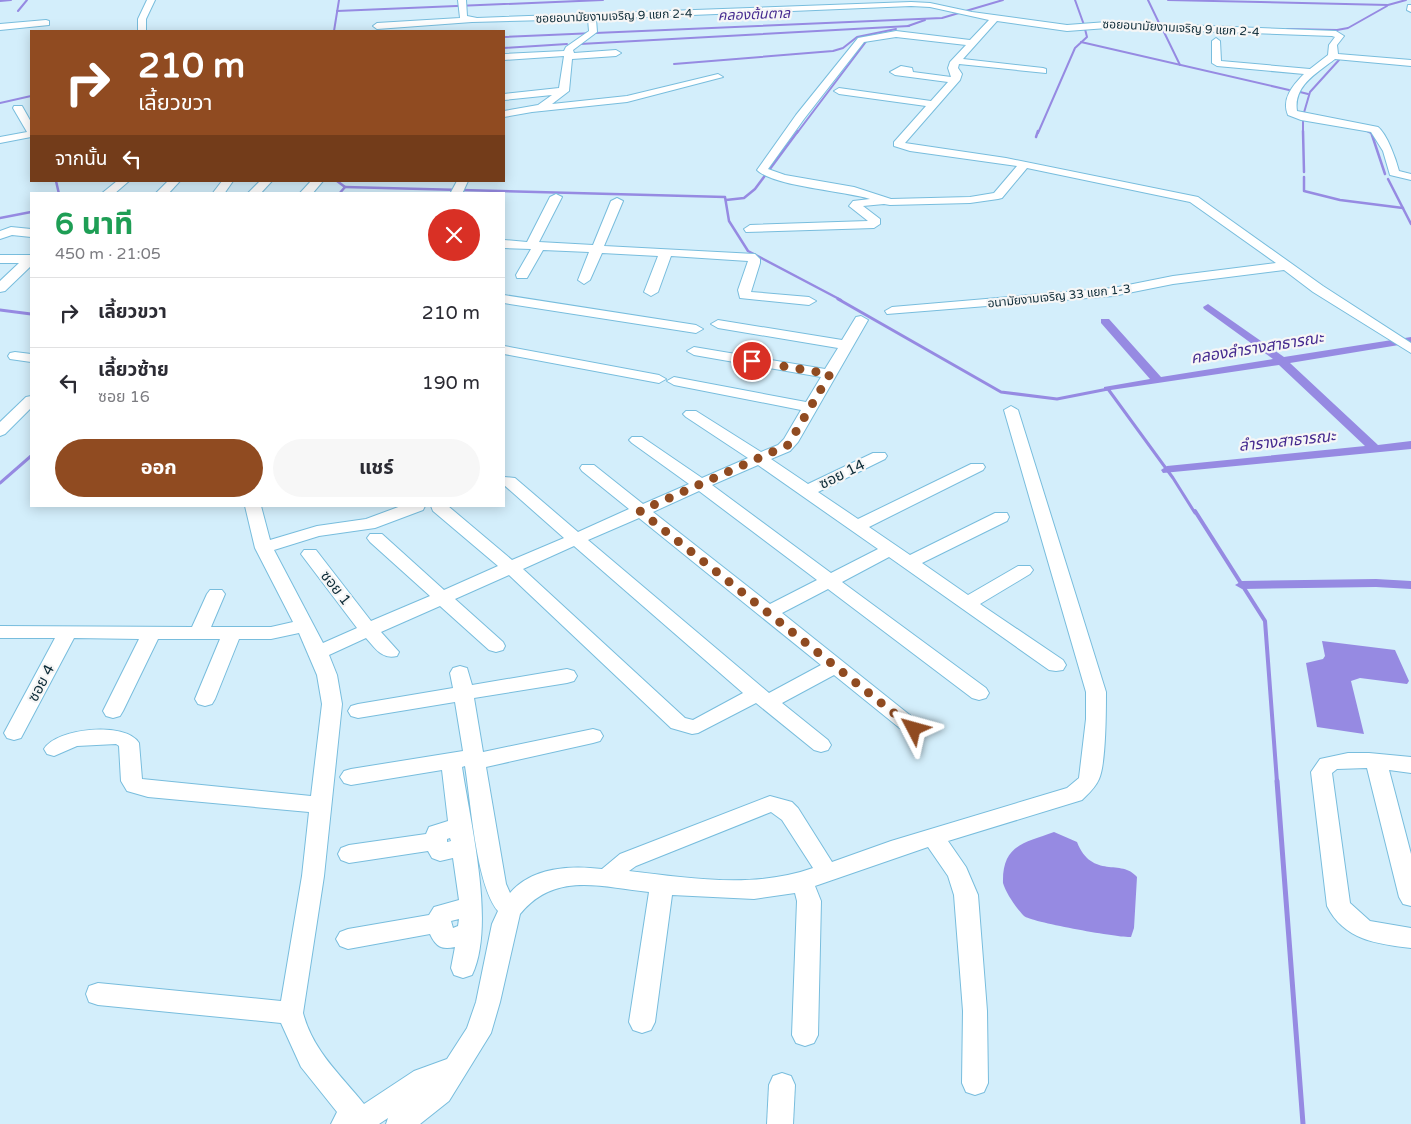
<!DOCTYPE html>
<html lang="th">
<head>
<meta charset="utf-8">
<style>
	:root { --surface:#fff; --page:#f7f7f7; --text:#2b2b33; --muted:#7c7c81; --line:#e1e1e2; --accent:#904b21 }
	body { margin:0; font-family:"Varela Round","Noto Sans Thai",sans-serif; background:var(--page); color:var(--text); height:100vh; display:flex; flex-direction:column; font-size:19px; white-space:nowrap }
	* { box-sizing:border-box; margin:0 }
	p { font-size:16px; color:var(--muted) }
	.icon { flex:none; width:28px; height:28px; fill:none; stroke:currentColor; stroke-width:2; stroke-linecap:round; stroke-linejoin:round }
	.map { position:relative; flex:1; overflow:hidden }
	.panel { position:absolute; left:30px; top:192px; width:475px; height:315px; display:flex; flex-direction:column; background:var(--surface); border-radius:0px; box-shadow:0 2px 12px #0003 }
	.panel>* { flex:none }
	.banner { position:absolute; left:30px; top:30px; width:475px; height:152px; border-radius:0px; box-shadow:0 2px 12px #0003; background:#904b21; color:#fff; overflow:hidden }
	.pin { position:absolute; display:grid; place-items:center; width:42px; height:42px; color:#fff; margin:-21px; border:2px solid #fff; border-radius:50%; box-shadow:0 1px 5px #0007 }
	.me { position:absolute; width:55px; margin:-28px; rotate:309deg; stroke-linejoin:round; filter:drop-shadow(0 0 4px #0008) }
	.turn { display:flex; align-items:center; gap:18px; height:105px; padding:0 25px; font-size:22px }
	.turn .icon { width:65px; height:65px; stroke-width:2.5 }
	.turn b { display:block; font-size:35px; line-height:42px }
	.then { display:flex; align-items:center; height:48px; padding:0 25px; background:#0003; gap:10px; font-size:19px }
	.round { display:grid; place-items:center; flex:none; width:52px; height:52px; border-radius:26px; background:var(--page) }
	.summary { display:flex; align-items:center; justify-content:space-between; height:85px; padding:0 25px }
	h1 { font-size:30px; font-weight:700; line-height:38px; color:#1e9e55 }
	.primary-button { display:flex; gap:10px; margin-top:auto; padding:10px 25px }
	.primary-button a { flex:1; height:58px; border-radius:30px; background:var(--accent); color:#fff; font-size:20px; font-weight:700; line-height:58px; text-align:center }
	.primary-button a+a { background:var(--page); color:var(--text) }
	ul { padding:0; list-style:none }
	li { display:flex; align-items:center; gap:15px; height:70px; padding:0 25px; border-top:1px solid var(--line) }
	li div { flex:1 }
	li b { display:block; font-size:19px }
	li em { font-style:normal }
	.map>svg:first-child { display:block }
</style>
</head>
<body>
<div class="map">
<svg width="1411" height="1124" viewBox="0 0 1411 1124">
	<rect width="100%" height="100%" fill="#d3eefb"/>
	<g fill="#968ae2">
		<polygon points="1322,641 1395,650 1409,681 1407,684 1360,678 1351,681 1364,734 1317,727 1306,663 1323,659 1325,656"/>
		<path d="M 1054,832 L 1077,842 C 1092,880 1122,858 1137,877 L 1134,928 L 1131,937 C 1120,938 1030,922 1024,916 C 1016,908 1006,893 1003,883 C 1002,845 1024,843 1054,832 Z"/>
	</g>
	<g fill="none" stroke-linecap="round" stroke-linejoin="round">
		<g stroke="#968ae2" stroke-width="2">
			<polyline points="1075,0 1084,25"/>
			<polyline points="1148,0 1160,25"/>
			<polyline points="1168,0 1388,5 1406,0"/>
			<polyline points="0,1 11,0"/>
			<polyline points="18,11 27,0"/>
			<polyline points="337,11 603,0"/>
			<polyline points="908,26 925,20"/>
			<polyline points="1162,28 1180,65"/>
			<polyline points="1287,29 1337,30 1348,28 1387,6"/>
			<polyline points="334,31 339,0"/>
			<polyline points="504,37 942,18 1003,0"/>
			<polyline points="1081,42 1289,90"/>
			<polyline points="580,44 909,26"/>
			<polyline points="504,48 567,44"/>
			<polyline points="674,64 833,51 843,48 857,37 896,29"/>
			<polyline points="1300,92 1308,94"/>
			<polyline points="0,103 31,96"/>
			<polyline points="1303,116 1310,92 1339,60"/>
			<polyline points="1367,131 1371,133"/>
			<polyline points="797,133 868,39"/>
			<polyline points="1038,133 1075,48 1087,37 1085,29"/>
			<polyline points="1303,133 1303,120 1306,120"/>
		</g>
		<g stroke="#968ae2" stroke-width="2.5">
			<polyline points="1303,131 1304,172"/>
			<polyline points="1369,131 1371,132 1385,174"/>
			<polyline points="1036,137 1038,131"/>
			<polyline points="1304,177 1304,191 1340,200 1403,208"/>
			<polyline points="1388,179 1411,224"/>
			<polyline points="56,181 59,194"/>
			<polyline points="337,181 345,187 339,194"/>
			<polyline points="345,187 725,197 729,221 748,251 841,300"/>
			<polyline points="726,200 744,198 755,189 798,131"/>
			<polyline points="0,218 31,212"/>
		</g>
		<g stroke="#968ae2" stroke-width="3">
			<polyline points="838,299 1001,392 1057,399 1108,389 1173,478 1195,513"/>
			<polyline points="0,310 31,314"/>
			<polyline points="0,483 31,456"/>
		</g>
		<polyline stroke="#968ae2" stroke-width="4" points="1195,511 1265,621 1277,782"/>
		<polyline stroke="#968ae2" stroke-width="5" points="1277,781 1303,1124"/>
		<g fill="#968ae2" fill-rule="evenodd">
			<polygon points="1208,304 1284,357 1411,337 1411,343 1290,363 1378,445 1411,441 1411,449 1163,473 1161,470 1167,466 1365,446 1279,365 1104,391 1104,387 1150,379 1101,323 1101,319 1109,319 1161,377 1273,359 1204,309 1203,307"/>
			<polygon points="1376,579 1411,581 1411,589 1376,587 1242,589 1235,585 1242,581"/>
		</g>
		<defs>
			<g id="minor">
				<polygon points="147,0 155,0 146,19 146,31 138,31 138,19"/>
				<path d="M 458,0 L 466,0 L 467,16 L 477,18 L 911,2 L 930,3 L 972,12 L 1067,25 L 1107,22 L 1336,31 L 1344,36 L 1337,45 L 1338,54 L 1411,60 L 1411,66 L 1335,59 C 1317,73 1293,86 1297,111 L 1378,127 C 1387,134 1396,159 1399,171 L 1411,174 L 1411,180 L 1390,175 L 1383,151 L 1371,132 L 1301,120 L 1288,115 C 1281,99 1293,85 1304,74 L 1217,66 L 1212,63 L 1212,41 L 1216,38 L 1220,41 L 1221,61 L 1310,69 L 1328,55 L 1329,45 L 1335,37 L 1332,36 L 1107,28 L 1067,31 L 997,21 L 963,59 L 1043,68 L 1046,69 L 1046,73 L 959,64 L 958,68 L 962,74 L 960,80 L 905,143 L 1006,158 L 1198,197 L 1323,286 L 1411,343 L 1411,353 L 1313,292 L 1284,270 L 1173,284 L 1113,296 L 887,314 L 885,311 L 892,307 L 1113,288 L 1173,276 L 1276,263 L 1190,202 L 1027,168 L 1002,198 L 998,199 L 970,203 L 890,205 L 884,204 L 863,206 L 880,219 L 880,224 L 874,228 L 746,232 L 744,229 L 750,225 L 868,221 L 849,206 L 853,201 L 870,199 C 844,191 772,186 757,170 L 796,115 L 858,38 L 896,31 L 970,40 L 989,20 L 930,7 L 911,6 L 596,19 L 597,32 L 573,50 L 574,53 L 616,50 L 621,53 L 616,56 L 572,59 L 569,91 L 552,104 L 627,96 L 718,74 L 723,77 L 627,102 L 532,112 L 504,117 L 504,111 L 538,105 L 552,95 L 504,100 L 504,94 L 559,88 L 564,56 L 504,60 L 504,54 L 564,51 L 566,47 L 589,31 L 588,19 L 472,22 L 377,29 L 373,26 L 377,23 L 460,18 ZM 896,37 L 966,45 L 950,62 L 948,68 L 951,77 L 913,72 L 912,68 L 901,66 L 890,72 L 895,75 L 948,82 L 931,101 L 839,88 L 834,91 L 839,94 L 926,106 L 894,142 L 894,146 L 910,151 L 1017,166 L 994,193 L 970,197 L 891,199 L 854,187 L 785,175 L 768,169 L 804,119 L 864,42 Z"/>
				<polygon points="1408,5 1411,5 1411,12 1407,10"/>
				<polygon points="46,20 49,21 49,25 0,30 0,24"/>
				<polygon points="14,106 22,106 31,122 31,137 0,143 0,137 27,132 13,108"/>
				<polygon points="117,181 129,181 114,194 101,194"/>
				<polygon points="168,181 180,181 168,194 155,194"/>
				<polygon points="222,181 233,181 224,194 212,194"/>
				<polygon points="260,181 272,181 260,194 247,194"/>
				<polygon points="311,181 323,181 312,194 299,194"/>
				<polygon points="457,181 468,181 462,194 450,194"/>
				<polygon points="556,194 562,197 539,242 593,245 611,201 617,198 623,201 604,246 755,254 760,259 760,263 751,292 809,297 816,301 809,305 740,298 738,290 748,261 671,256 658,292 651,296 644,292 658,256 602,253 590,280 584,284 578,280 589,252 543,250 527,278 517,278 516,275 531,249 504,248 504,240 527,242 550,197"/>
				<polygon points="11,227 31,229 31,237 12,235 0,239 0,231"/>
				<polygon points="0,255 31,255 31,266 5,291 0,292 0,281 19,263 0,263"/>
				<polygon points="504,295 696,325 703,329 696,333 504,303"/>
				<path d="M 861,316 L 868,320 L 798,442 L 790,451 L 771,459 L 808,484 L 873,453 L 885,453 L 887,456 L 885,459 L 818,492 L 858,519 L 971,464 L 983,464 L 985,467 L 983,470 L 869,527 L 910,555 L 995,513 L 1007,513 L 1009,517 L 1007,521 L 922,563 L 968,595 L 1018,566 L 1030,566 L 1033,570 L 1030,574 L 980,604 L 1063,660 L 1066,665 L 1063,670 L 1056,671 L 1049,670 L 889,557 L 842,582 L 986,688 L 989,693 L 986,698 L 979,700 L 972,698 L 828,589 L 782,613 L 921,724 L 924,729 L 921,734 L 914,736 L 907,734 L 834,675 L 782,703 L 828,740 L 831,745 L 828,750 L 821,752 L 814,750 L 756,703 L 698,733 L 692,734 L 671,728 L 509,575 L 455,599 L 503,642 L 505,646 L 503,650 L 496,652 L 489,650 L 440,606 L 381,632 L 399,652 L 397,656 C 382,660 375,648 366,638 L 329,655 L 337,675 L 342,704 L 324,876 L 303,1013 C 313,1051 340,1074 364,1104 L 414,1071 L 447,1059 L 467,1028 L 476,1002 L 492,924 L 498,911 C 476,885 471,802 465,766 L 462,767 C 470,822 496,925 472,975 L 463,978 L 454,975 L 451,968 L 455,947 C 442,950 436,947 430,934 L 348,949 L 340,946 L 336,939 L 340,932 L 348,929 L 429,915 L 434,907 L 459,900 L 453,858 L 440,861 L 432,858 L 428,851 L 349,863 L 341,860 L 338,854 L 341,848 L 349,845 L 426,834 L 429,827 L 448,821 L 442,770 L 351,785 L 344,783 L 340,777 L 344,771 L 351,769 L 463,751 L 455,702 L 358,718 L 351,716 L 348,711 L 351,706 L 358,704 L 453,688 L 450,673 L 453,668 L 460,666 L 467,668 L 472,685 L 567,669 L 574,671 L 577,676 L 574,681 L 567,683 L 474,698 L 483,752 L 593,729 L 600,731 L 603,736 L 600,741 L 593,743 L 486,767 L 506,884 L 510,893 C 532,867 571,865 602,869 L 620,854 L 770,796 L 792,802 L 798,808 L 832,862 L 891,841 L 1067,788 L 1079,778 L 1086,719 L 1086,692 L 1004,410 L 1011,406 L 1018,410 L 1106,692 C 1106,710 1106,764 1099,779 C 1095,788 1089,793 1082,800 L 948,841 L 966,867 L 978,895 L 987,1011 L 988,1083 L 984,1092 L 975,1095 L 966,1092 L 962,1083 L 963,1011 L 954,895 L 948,876 L 928,847 L 815,886 L 821,901 L 818,1035 L 814,1043 L 805,1046 L 796,1043 L 792,1035 L 797,901 L 795,893 L 754,899 L 672,895 L 655,1022 L 651,1030 L 642,1033 L 633,1030 L 629,1022 L 649,892 C 601,887 555,871 520,914 L 500,1002 L 491,1033 L 449,1101 L 420,1124 L 386,1124 L 388,1118 L 379,1124 L 331,1124 L 337,1112 L 301,1067 L 281,1023 L 98,1005 L 89,1002 L 86,994 L 89,986 L 98,983 L 281,1001 L 302,876 L 309,812 L 148,797 L 127,791 L 121,781 L 119,746 L 116,744 L 77,746 L 54,756 L 47,754 L 44,749 C 56,728 126,721 139,743 L 142,779 L 311,796 L 322,704 L 317,675 L 299,633 L 271,639 L 239,639 L 215,699 L 212,704 L 205,706 L 198,704 L 195,699 L 220,639 L 158,639 L 123,711 L 120,716 L 113,718 L 106,716 L 103,711 L 139,639 L 74,638 L 21,738 L 14,740 L 7,738 L 4,733 L 55,638 L 0,638 L 0,626 L 192,627 L 207,594 L 210,590 L 222,590 L 225,594 L 211,627 L 271,627 L 293,622 L 255,548 L 245,506 L 261,506 L 270,540 L 317,526 L 366,519 L 401,506 L 425,506 L 423,510 L 375,528 L 319,536 L 274,550 L 323,643 L 357,628 L 304,558 L 301,554 L 304,550 L 316,550 L 371,621 L 430,596 L 370,542 L 367,538 L 370,534 L 382,534 L 444,590 L 498,566 L 433,511 L 431,506 L 448,506 L 512,560 L 564,538 L 504,485 L 504,477 L 515,478 L 578,532 L 629,509 L 582,471 L 580,468 L 582,465 L 594,465 L 643,504 L 689,484 L 632,443 L 629,440 L 632,437 L 642,437 L 702,478 L 748,458 L 686,417 L 683,414 L 686,411 L 696,411 L 761,452 L 778,445 L 784,439 L 801,410 L 674,385 L 667,381 L 674,377 L 806,402 L 821,377 L 694,355 L 687,351 L 694,347 L 825,369 L 838,348 L 718,328 L 711,324 L 718,320 L 842,340 L 856,317 ZM 758,465 L 878,549 L 831,573 L 712,485 ZM 699,491 L 817,580 L 770,604 L 653,512 ZM 639,518 L 821,665 L 769,693 L 588,540 ZM 574,546 L 743,693 L 693,720 L 685,718 L 523,569 ZM 771,812 L 782,820 L 813,868 C 754,889 689,878 629,871 L 636,866 ZM 450,838 L 451,841 L 447,842 L 447,839 ZM 459,919 L 458,926 L 453,928 L 451,921 Z"/>
				<polygon points="504,346 659,375 666,379 659,383 504,354"/>
				<polygon points="15,352 31,354 31,362 10,359 8,356 10,353"/>
				<polygon points="31,396 31,408 5,434 0,436 0,422 26,397"/>
				<path d="M 1369,753 L 1411,757 L 1411,773 L 1389,770 L 1411,854 L 1411,906 L 1403,904 L 1399,897 L 1367,768 L 1337,769 L 1332,773 L 1350,903 L 1370,921 L 1411,928 L 1411,948 C 1377,944 1344,940 1327,906 L 1311,772 L 1320,759 L 1348,753 Z"/>
				<polygon points="782,1073 791,1076 795,1085 793,1124 767,1124 769,1085 773,1076"/>
			</g>
		</defs>
		<use href="#minor" stroke="#78bddd" stroke-width="2"/>
		<use href="#minor" fill="#fff" fill-rule="evenodd"/>
	</g>
	<g fill="none" stroke-linecap="round" stroke-linejoin="round">
		<polyline stroke="#904b21" stroke-width="9" stroke-dasharray="0 16.2" points="752,361 830,374 788,445 640,511 914,729"/>
	</g>
	<g text-anchor="middle" stroke-width="4.5" stroke-linejoin="round" paint-order="stroke">
		<g font-size="12" fill="#0e2c38" stroke="#f6f6f6">
			<text transform="translate(614 16) rotate(-2)" y="4">ซอยอนามัยงามเจริญ 9 แยก 2-4</text>
			<text transform="translate(1181 28) rotate(3)" y="4">ซอยอนามัยงามเจริญ 9 แยก 2-4</text>
			<text transform="translate(1059 296) rotate(-6)" y="4">อนามัยงามเจริญ 33 แยก 1-3</text>
		</g>
		<g font-size="14" font-style="italic" fill="#452a8f" stroke="#f6f6f6">
			<text transform="translate(754 14) rotate(-2)" y="5">คลองต้นตาล</text>
		</g>
		<g font-size="15" fill="#0e2c38" stroke="#f6f6f6">
			<text transform="translate(842 474) rotate(-26)" y="5">ซอย 14</text>
			<text transform="translate(336 588) rotate(52)" y="5">ซอย 1</text>
			<text transform="translate(41 683) rotate(-62)" y="5">ซอย 4</text>
		</g>
		<g font-size="16" font-style="italic" fill="#452a8f" stroke="#f6f6f6">
			<text transform="translate(1257 347) rotate(-9)" y="6">คลองลำรางสาธารณะ</text>
			<text transform="translate(1287 440) rotate(-6)" y="6">ลำรางสาธารณะ</text>
		</g>
	</g>
</svg>
<div class="pin" style="left:752px;top:361px;background:#d93025"><svg class="icon" aria-label="arrive" viewBox="0 0 24 24"><path d="M6 21V4h12l-3 4 3 4H6"/></svg></div>
<svg class="me" style="left:914px;top:729px" viewBox="-20 -20 40 40"><path d="M0-17L14 15 0 8-14 15z" fill="#904b21" stroke="#fff" stroke-width="4"/></svg>
<div class="banner">
<div class="turn"><svg class="icon" aria-label="right" viewBox="0 0 24 24"><path d="M7 20v-9h11M14 6l5 5-5 5"/></svg><div><b>210 m</b>เลี้ยวขวา</div></div>
<div class="then">จากนั้น<svg class="icon" aria-label="left" viewBox="0 0 24 24"><path d="M17 20v-9H6M10 6l-5 5 5 5"/></svg></div>
</div>
<section class="panel">
<div class="summary"><div><h1>6 นาที</h1><p>450 m · 21:05</p></div><a class="round" style="background:#d93025;color:#fff"><svg class="icon" aria-label="close" viewBox="0 0 24 24"><path d="M6 6l12 12M18 6L6 18"/></svg></a></div>
<ul>
<li><svg class="icon" aria-label="right" viewBox="0 0 24 24"><path d="M7 20v-9h11M14 6l5 5-5 5"/></svg><div><b>เลี้ยวขวา</b></div><em>210 m</em></li>
<li><svg class="icon" aria-label="left" viewBox="0 0 24 24"><path d="M17 20v-9H6M10 6l-5 5 5 5"/></svg><div><b>เลี้ยวซ้าย</b><p>ซอย 16</p></div><em>190 m</em></li>
</ul>
<div class="primary-button"><a>ออก</a><a>แชร์</a></div>
</section>
</div>
</body>
</html>
